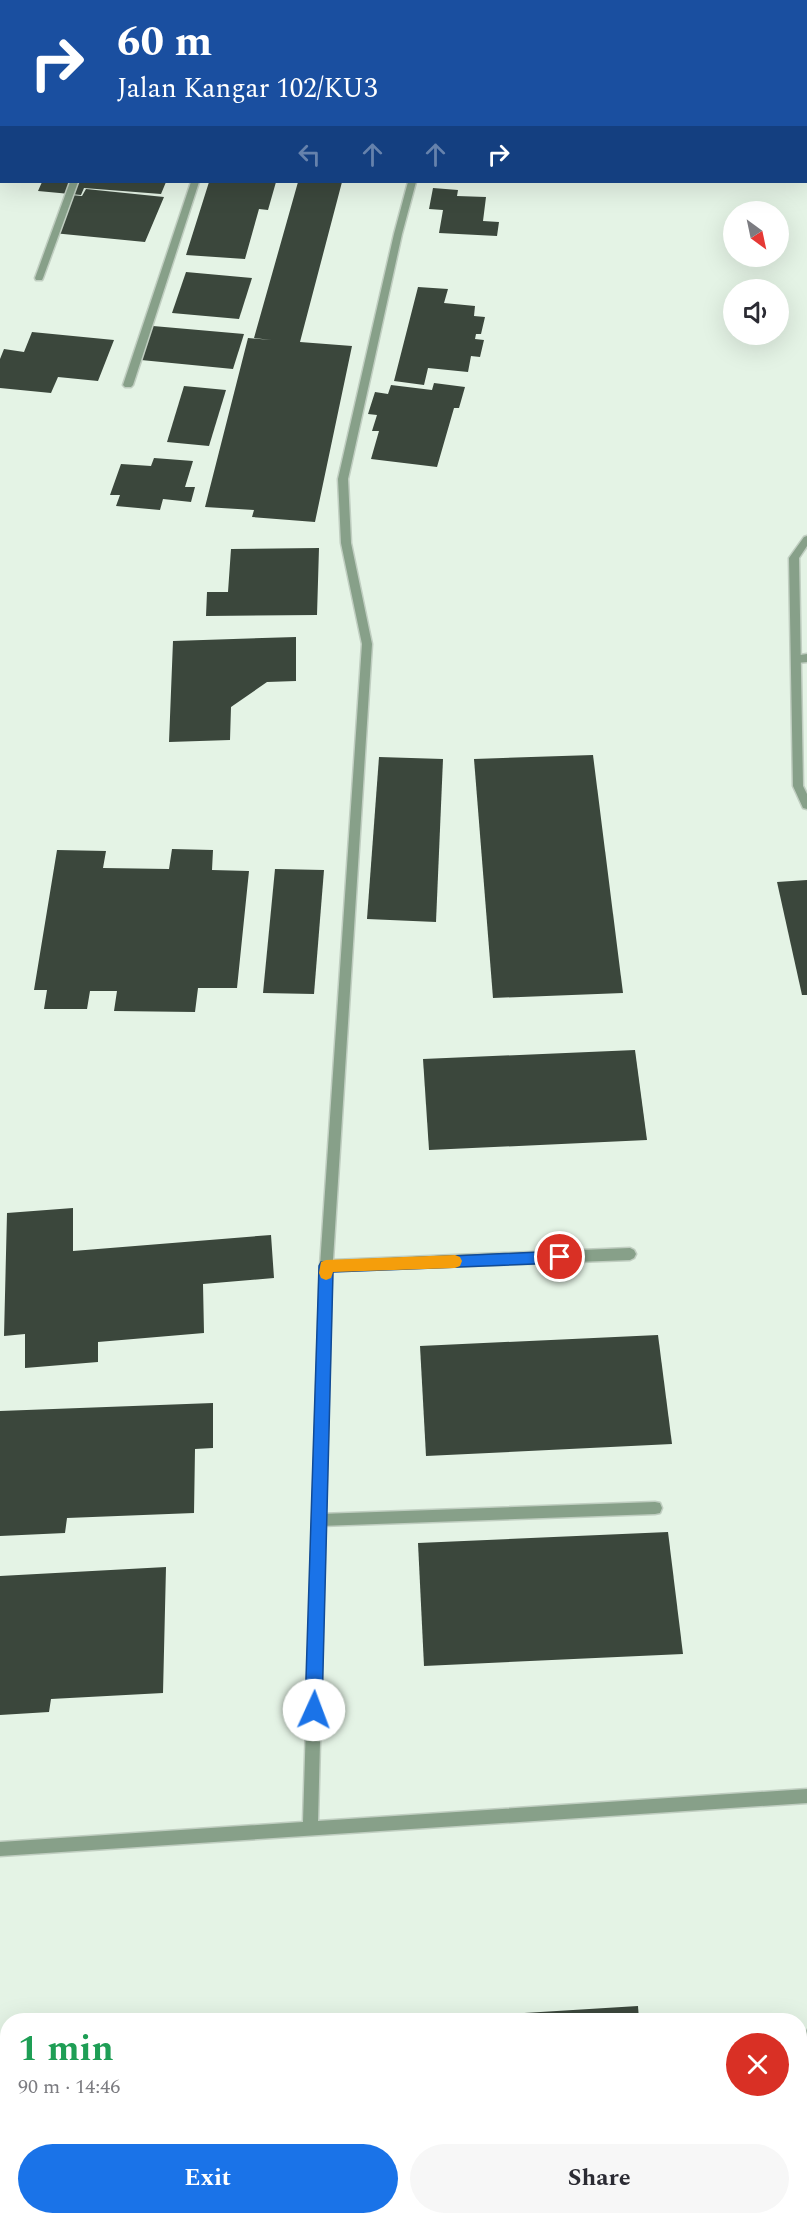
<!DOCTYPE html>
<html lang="en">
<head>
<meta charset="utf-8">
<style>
	:root { --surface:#fff; --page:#f7f7f7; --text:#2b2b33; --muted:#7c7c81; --accent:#1a73e8 }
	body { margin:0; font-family:Spectral,serif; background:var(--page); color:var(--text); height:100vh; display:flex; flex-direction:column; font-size:22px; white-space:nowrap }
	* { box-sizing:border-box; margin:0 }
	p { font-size:20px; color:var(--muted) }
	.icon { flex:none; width:33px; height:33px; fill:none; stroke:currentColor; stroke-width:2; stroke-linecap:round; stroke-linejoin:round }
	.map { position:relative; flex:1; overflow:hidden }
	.side { position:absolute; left:0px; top:2013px; width:807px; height:212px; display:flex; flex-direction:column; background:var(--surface); border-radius:24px 24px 0 0; box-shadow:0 6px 24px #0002 }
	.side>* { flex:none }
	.hud { position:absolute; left:0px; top:0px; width:807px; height:183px; box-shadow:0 6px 24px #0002; background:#1a4fa0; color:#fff; overflow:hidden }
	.needle { width:39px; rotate:147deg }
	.controls { position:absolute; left:723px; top:201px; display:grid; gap:12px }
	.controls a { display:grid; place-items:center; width:66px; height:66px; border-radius:50%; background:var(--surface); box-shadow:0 6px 24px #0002; font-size:30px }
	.pin { position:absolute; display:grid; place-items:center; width:51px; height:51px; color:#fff; margin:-26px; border:3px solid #fff; border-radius:50%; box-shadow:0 2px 6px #0007 }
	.me { position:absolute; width:66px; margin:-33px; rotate:2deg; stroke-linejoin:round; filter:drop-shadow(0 0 4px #0008) }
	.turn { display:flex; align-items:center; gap:21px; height:126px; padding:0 18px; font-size:27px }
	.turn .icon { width:78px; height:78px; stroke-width:2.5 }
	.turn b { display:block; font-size:42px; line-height:51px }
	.lanes { display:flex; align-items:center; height:57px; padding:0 18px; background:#0003; justify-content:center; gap:30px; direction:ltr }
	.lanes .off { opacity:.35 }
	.round { display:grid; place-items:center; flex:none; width:63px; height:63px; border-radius:32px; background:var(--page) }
	.headline { display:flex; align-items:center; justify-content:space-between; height:102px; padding:0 18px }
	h1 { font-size:36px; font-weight:700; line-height:45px; color:#1e9e55 }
	.primary-button { display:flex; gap:12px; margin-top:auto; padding:12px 18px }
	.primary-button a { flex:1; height:69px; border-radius:36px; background:var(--accent); color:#fff; font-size:24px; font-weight:700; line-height:69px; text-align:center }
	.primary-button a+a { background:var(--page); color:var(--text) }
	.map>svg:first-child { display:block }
</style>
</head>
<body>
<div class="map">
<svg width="807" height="2224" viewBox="0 0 807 2224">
	<rect width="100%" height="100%" fill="#e4f3e5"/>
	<g fill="#3b473c">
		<polygon points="42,182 166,182 161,194 84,188 81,195 38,191"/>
		<polygon points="209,182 276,182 268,210 259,209 245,259 186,255"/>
		<polygon points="298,182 342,182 300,342 352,346 315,522 252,517 254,510 205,507 248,338 271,340 254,338"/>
		<polygon points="433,188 458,190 457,196 486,197 483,221 499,222 497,236 439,233 443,210 429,209"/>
		<polygon points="86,189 164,197 145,242 53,233 71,195 82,196"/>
		<polygon points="186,272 252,278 239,319 172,313"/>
		<polygon points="418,287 448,289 444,303 475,306 474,316 485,317 481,334 476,334 475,339 484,340 480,357 471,356 468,372 428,368 424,385 394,381"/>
		<polygon points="153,326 244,334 233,369 141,360"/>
		<polygon points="32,332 114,340 98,381 58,377 51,393 0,388 0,359 4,349 24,352"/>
		<polygon points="434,383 465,387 459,408 454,408 437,467 371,459 379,431 372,431 377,415 368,414 375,392 388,394 391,385 432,390"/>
		<polygon points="184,386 226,390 209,446 167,442"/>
		<polygon points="154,458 193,461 185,487 195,487 191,502 163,499 160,510 116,506 120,495 110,495 121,464 151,466"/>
		<polygon points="319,548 317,615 206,616 207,592 228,592 231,549"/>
		<polygon points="296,637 296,681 267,682 231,707 230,740 169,742 173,641"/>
		<polygon points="593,755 623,993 493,998 474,759"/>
		<polygon points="379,757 443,759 436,922 367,919"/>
		<polygon points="172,849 213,850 212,870 249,871 237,988 198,988 195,1012 114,1011 117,991 90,991 87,1009 44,1009 47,990 34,990 57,850 106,851 103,868 169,869"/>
		<polygon points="275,869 324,870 314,994 263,993"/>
		<polygon points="807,880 807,995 802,995 777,882"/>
		<polygon points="635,1050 647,1140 429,1150 423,1059"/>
		<polygon points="73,1208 73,1251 271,1235 274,1278 203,1284 204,1333 98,1342 98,1362 25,1368 25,1334 4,1336 7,1213"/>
		<polygon points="658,1335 672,1444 426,1456 420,1346"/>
		<polygon points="213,1403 213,1448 195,1449 194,1513 67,1518 65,1533 0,1536 0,1411"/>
		<polygon points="668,1532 683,1654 424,1666 418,1543"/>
		<polygon points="166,1567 163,1693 51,1699 49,1712 0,1715 0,1576"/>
		<polygon points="638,2006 639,2020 424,2020 424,2019"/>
		<polygon points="0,2044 8,2044 8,2217 492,2219 407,2224 0,2224"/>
	</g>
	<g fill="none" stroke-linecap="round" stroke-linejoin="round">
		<defs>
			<g id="lane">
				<rect x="756" y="0" width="8" height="2"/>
				<rect x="806" y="36" width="1" height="4"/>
				<polygon points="807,654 807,662 797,663 792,659 793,656"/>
				<polygon points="655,1502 660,1503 662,1508 660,1513 655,1514 320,1526 315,1525 313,1520 315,1515 320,1514"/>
			</g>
			<g id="street">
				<rect x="137" y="0" width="8" height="2"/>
				<rect x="250" y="0" width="8" height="2"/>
				<rect x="457" y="0" width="8" height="2"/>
				<polygon points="70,182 78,182 43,278 42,280 36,280 35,278"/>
				<polygon points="191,182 199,182 133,385 131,387 125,387 123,385"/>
				<polygon points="408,182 416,182 402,234 348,479 351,543 372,644 333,1260 630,1248 634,1250 636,1254 634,1258 630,1260 332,1271 318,1821 807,1789 807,1803 0,1856 0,1842 303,1822 320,1266 362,644 341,543 338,479 394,234"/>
				<polygon points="807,536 807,546 799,558 803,786 807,794 807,809 803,808 793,786 789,558 804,537"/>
				<polygon points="807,2030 807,2053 800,2058 800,2036"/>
				<polygon points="680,2217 698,2217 695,2224 677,2224"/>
			</g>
		</defs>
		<use href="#lane" stroke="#c0cec1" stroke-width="3"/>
		<use href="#street" stroke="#c0cec1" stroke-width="3"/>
		<use href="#lane" fill="#87a089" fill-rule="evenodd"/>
		<use href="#street" fill="#87a089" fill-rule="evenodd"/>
	</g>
	<polygon fill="#1a73e8" stroke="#114b97" stroke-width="1.5" points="560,1251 565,1253 567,1257 565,1262 560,1263 333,1272 322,1710 319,1716 314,1718 308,1716 305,1710 319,1266 321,1262"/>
	<polygon fill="#f59e0b" points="455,1255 460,1257 462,1261 460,1266 455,1268 333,1272 331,1278 326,1280 321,1278 319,1273 321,1262 326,1260"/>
</svg>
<div class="controls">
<a><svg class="needle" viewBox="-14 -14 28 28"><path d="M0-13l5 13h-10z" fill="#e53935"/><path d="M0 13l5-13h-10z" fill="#7c7c81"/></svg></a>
<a><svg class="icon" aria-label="sound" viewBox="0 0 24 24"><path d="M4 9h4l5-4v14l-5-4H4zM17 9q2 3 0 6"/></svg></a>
</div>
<div class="pin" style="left:560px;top:1257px;background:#d93025"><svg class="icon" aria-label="arrive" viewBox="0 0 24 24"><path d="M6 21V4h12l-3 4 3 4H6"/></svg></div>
<svg class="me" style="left:314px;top:1710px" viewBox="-20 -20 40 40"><circle r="19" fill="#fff"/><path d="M0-13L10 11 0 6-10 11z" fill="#1a73e8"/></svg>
<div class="hud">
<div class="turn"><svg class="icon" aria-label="right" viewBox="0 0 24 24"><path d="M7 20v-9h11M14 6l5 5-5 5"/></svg><div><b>60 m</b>Jalan Kangar 102/KU3</div></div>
<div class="lanes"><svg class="icon off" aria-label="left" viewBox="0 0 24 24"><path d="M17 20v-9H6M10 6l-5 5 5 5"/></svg><svg class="icon off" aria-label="ahead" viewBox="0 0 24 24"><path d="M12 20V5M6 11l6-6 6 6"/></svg><svg class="icon off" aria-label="ahead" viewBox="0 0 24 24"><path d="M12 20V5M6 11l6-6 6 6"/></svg><svg class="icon" aria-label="right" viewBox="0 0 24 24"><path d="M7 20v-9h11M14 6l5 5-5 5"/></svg></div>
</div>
<section class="side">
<div class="headline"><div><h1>1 min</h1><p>90 m · 14:46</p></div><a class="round" style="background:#d93025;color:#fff"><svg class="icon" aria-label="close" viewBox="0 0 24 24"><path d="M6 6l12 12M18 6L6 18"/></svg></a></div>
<div class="primary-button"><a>Exit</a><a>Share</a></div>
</section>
</div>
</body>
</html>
